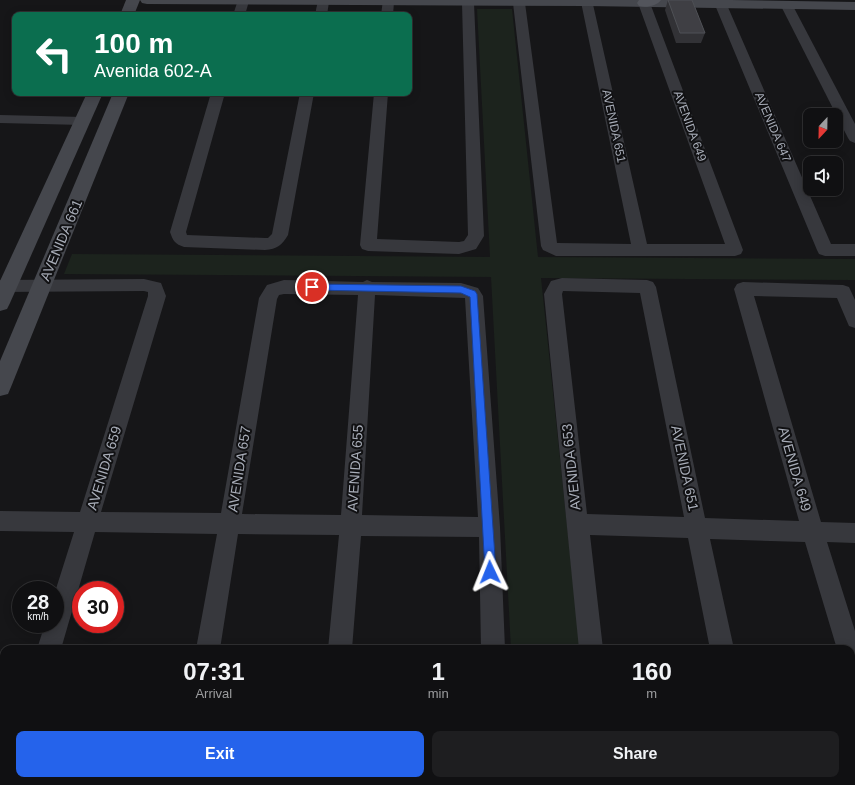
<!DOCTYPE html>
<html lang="en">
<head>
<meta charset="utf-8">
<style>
	:root { --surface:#101012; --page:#1e1e20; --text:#f1f3f6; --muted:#9c9d9f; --line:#303032; --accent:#2563eb }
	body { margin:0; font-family:Helvetica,sans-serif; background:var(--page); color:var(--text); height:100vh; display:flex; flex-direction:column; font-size:15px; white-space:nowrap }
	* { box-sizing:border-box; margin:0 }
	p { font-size:13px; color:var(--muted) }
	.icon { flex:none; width:22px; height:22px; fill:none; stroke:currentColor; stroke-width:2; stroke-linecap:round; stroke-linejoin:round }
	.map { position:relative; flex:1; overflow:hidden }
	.side { position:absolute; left:0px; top:645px; width:855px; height:140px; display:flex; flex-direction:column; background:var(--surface); border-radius:12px 12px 0 0; box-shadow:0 2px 10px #0003,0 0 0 1px var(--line) }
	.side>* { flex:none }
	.guide { position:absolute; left:12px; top:12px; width:400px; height:84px; border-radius:8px; box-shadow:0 2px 10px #0003,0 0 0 1px var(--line); background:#0b6e4f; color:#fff; overflow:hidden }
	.needle { width:26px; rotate:202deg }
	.buttons { position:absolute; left:803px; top:108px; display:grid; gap:8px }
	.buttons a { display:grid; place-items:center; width:40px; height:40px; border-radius:8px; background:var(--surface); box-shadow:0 2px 10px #0003,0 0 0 1px var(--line); font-size:20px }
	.speed { position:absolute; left:12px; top:581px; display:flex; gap:8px; font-size:20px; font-weight:700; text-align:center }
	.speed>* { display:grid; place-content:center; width:52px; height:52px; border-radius:50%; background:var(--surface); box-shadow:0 2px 10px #0003,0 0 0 1px var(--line); line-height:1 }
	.speed small { font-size:10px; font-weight:400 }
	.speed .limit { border:6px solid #d22; background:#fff; color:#111 }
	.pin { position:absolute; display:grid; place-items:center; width:34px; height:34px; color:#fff; margin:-17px; border:2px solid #fff; border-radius:50%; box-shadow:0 1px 4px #0007 }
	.me { position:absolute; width:44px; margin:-22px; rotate:358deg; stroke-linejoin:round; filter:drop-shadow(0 0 3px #0008) }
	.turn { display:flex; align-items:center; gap:14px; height:84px; padding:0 16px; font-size:18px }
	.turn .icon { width:52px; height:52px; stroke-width:2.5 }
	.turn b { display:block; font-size:28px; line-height:34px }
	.eta { display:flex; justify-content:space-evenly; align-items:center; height:68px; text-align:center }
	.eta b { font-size:24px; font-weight:800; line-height:28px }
	.primary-button { display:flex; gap:8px; margin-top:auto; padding:8px 16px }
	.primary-button a { flex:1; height:46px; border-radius:8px; background:var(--accent); color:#fff; font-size:16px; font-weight:800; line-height:46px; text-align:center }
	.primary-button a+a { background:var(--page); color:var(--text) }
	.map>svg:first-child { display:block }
</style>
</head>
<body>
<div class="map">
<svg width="855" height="785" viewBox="0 0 855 785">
	<rect width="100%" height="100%" fill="#161618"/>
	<g fill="#1c231d">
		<polygon points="477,9 512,9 538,257 855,259 855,280 541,278 580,649 511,649 491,277 64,274 72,254 490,257"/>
		<rect x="518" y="781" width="76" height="4"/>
	</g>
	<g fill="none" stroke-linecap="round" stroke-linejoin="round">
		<g fill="#37383d" fill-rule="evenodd">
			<polygon points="238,0 249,1 245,15 233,15"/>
			<polygon points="318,0 328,0 329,2 327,15 315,15"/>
			<polygon points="383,0 393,0 394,2 393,15 381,15"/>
			<polygon points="464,0 472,0 474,3 484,236 476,249 459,254 368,251 362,249 360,245 374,93 388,93 377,239 459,242 464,241 468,235 462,3"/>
			<polygon points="515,0 523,0 525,3 557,243 631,244 581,2 582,0 592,0 647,244 725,244 638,3 640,0 646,0 650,3 743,250 741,254 735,256 556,256 543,250 541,246 513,3"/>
			<polygon points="721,1 725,2 727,5 831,244 855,244 855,256 825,256 819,254 817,250 715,5 717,2"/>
			<polygon points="787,2 791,3 793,6 855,124 855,143 850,141 848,138 781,6 783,3"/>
			<path d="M 211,93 L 225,93 L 186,232 L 187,235 L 265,238 L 268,238 L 272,234 L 300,93 L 314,93 L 288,235 C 282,245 277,249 265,250 L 184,247 C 175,244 173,241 170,232 Z"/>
			<polygon points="0,115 83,117 88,118 90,121 88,124 83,125 0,123"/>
			<path d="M 562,278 L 647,280 L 653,282 L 656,287 L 705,518 L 799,521 L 734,289 L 737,284 L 743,282 L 843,285 L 849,287 L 855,300 L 855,328 L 849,326 L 837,298 L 754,296 L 821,522 L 855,523 L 855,543 L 827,542 L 855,631 L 855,680 L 851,678 L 851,649 L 837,649 L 805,542 L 710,539 L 734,649 L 710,649 L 688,538 L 590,535 L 603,649 L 579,649 L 544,294 L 551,281 ZM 563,291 L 640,293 L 684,517 L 587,514 L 562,294 Z"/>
			<path d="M 144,279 L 161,283 L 166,296 L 101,512 L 221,513 L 259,298 L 267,285 L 284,280 L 363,282 L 367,280 L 372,282 L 461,283 L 478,288 L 483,296 L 500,527 L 505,649 L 481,649 L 479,537 L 361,536 L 352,649 L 328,649 L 339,535 L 238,534 L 220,649 L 196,649 L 217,534 L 95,532 L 61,649 L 37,649 L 45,624 L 55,624 L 55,592 L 74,532 L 0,531 L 0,511 L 80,512 L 148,296 L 148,292 L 144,291 L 0,292 L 0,280 ZM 284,294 L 358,295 L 341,515 L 242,514 L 277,299 L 279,295 ZM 375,295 L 465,298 L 478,517 L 362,515 Z"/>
			<polygon points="4,770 4,781 23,781 21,785 0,785 0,773"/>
			<polygon points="172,781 198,781 197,785 171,785"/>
			<polygon points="316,781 342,781 341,785 315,785"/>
			<rect x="485" y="781" width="26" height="4"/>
			<rect x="592" y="781" width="26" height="4"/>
			<polygon points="736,781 762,781 763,785 737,785"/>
		</g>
		<g fill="#45474d" fill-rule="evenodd">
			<polygon points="126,0 140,0 134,15 120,15"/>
			<polygon points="140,0 731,0 855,2 855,10 587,6 147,4 142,3"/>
			<polygon points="87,93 103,93 10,303 7,309 0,311 0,281"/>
			<polygon points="113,93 129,93 11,387 8,394 0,396 0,361"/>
		</g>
		<path fill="#53555c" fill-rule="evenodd" d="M 639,0 L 661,0 C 657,6 646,8 639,6 L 637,3 Z"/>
	</g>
	<polygon fill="#323236" points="668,0 692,0 705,33 701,43 676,43 665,10"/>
	<polygon fill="#3f3f44" stroke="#4f5156" points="668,0 692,0 705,33 680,33"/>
	<polygon fill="#2563eb" stroke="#184099" points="312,284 461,286 475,291 477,294 496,572 494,576 490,578 487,576 485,572 470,297 461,293 312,290 308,287"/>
	<g text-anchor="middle" stroke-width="4" stroke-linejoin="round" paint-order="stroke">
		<g font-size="12" fill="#a8adb8" stroke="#111113">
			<text transform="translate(614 126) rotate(78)" y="4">AVENIDA 651</text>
			<text transform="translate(690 126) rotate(70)" y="4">AVENIDA 649</text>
			<text transform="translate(773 127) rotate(67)" y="4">AVENIDA 647</text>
		</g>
		<g font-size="14" fill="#a8adb8" stroke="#111113">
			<text transform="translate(61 240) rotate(-67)" y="5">AVENIDA 661</text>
			<text transform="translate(571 467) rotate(-96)" y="5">AVENIDA 653</text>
			<text transform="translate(104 468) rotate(-73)" y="5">AVENIDA 659</text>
			<text transform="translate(355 468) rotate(-86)" y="5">AVENIDA 655</text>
			<text transform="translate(685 468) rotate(78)" y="5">AVENIDA 651</text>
			<text transform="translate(239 469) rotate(-81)" y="5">AVENIDA 657</text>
			<text transform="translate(795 469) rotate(74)" y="5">AVENIDA 649</text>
		</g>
	</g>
</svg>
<div class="buttons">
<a><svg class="needle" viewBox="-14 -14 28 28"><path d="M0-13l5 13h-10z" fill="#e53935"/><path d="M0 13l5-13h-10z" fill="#9c9d9f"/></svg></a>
<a><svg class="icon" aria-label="sound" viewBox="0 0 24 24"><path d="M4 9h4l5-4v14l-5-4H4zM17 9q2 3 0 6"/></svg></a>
</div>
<div class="speed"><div>28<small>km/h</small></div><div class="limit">30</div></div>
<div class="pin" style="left:312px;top:287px;background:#d93025"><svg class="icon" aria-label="arrive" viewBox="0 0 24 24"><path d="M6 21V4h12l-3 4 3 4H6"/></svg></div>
<svg class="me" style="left:490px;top:572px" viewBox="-20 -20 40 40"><path d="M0-17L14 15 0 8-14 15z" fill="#2563eb" stroke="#fff" stroke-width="4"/></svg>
<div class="guide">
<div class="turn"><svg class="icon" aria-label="left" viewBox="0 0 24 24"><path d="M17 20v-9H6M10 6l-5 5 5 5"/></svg><div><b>100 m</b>Avenida 602-A</div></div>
</div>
<section class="side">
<div class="eta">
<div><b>07:31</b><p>Arrival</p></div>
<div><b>1</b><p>min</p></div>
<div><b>160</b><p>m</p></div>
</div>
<div class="primary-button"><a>Exit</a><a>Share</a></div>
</section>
</div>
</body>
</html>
